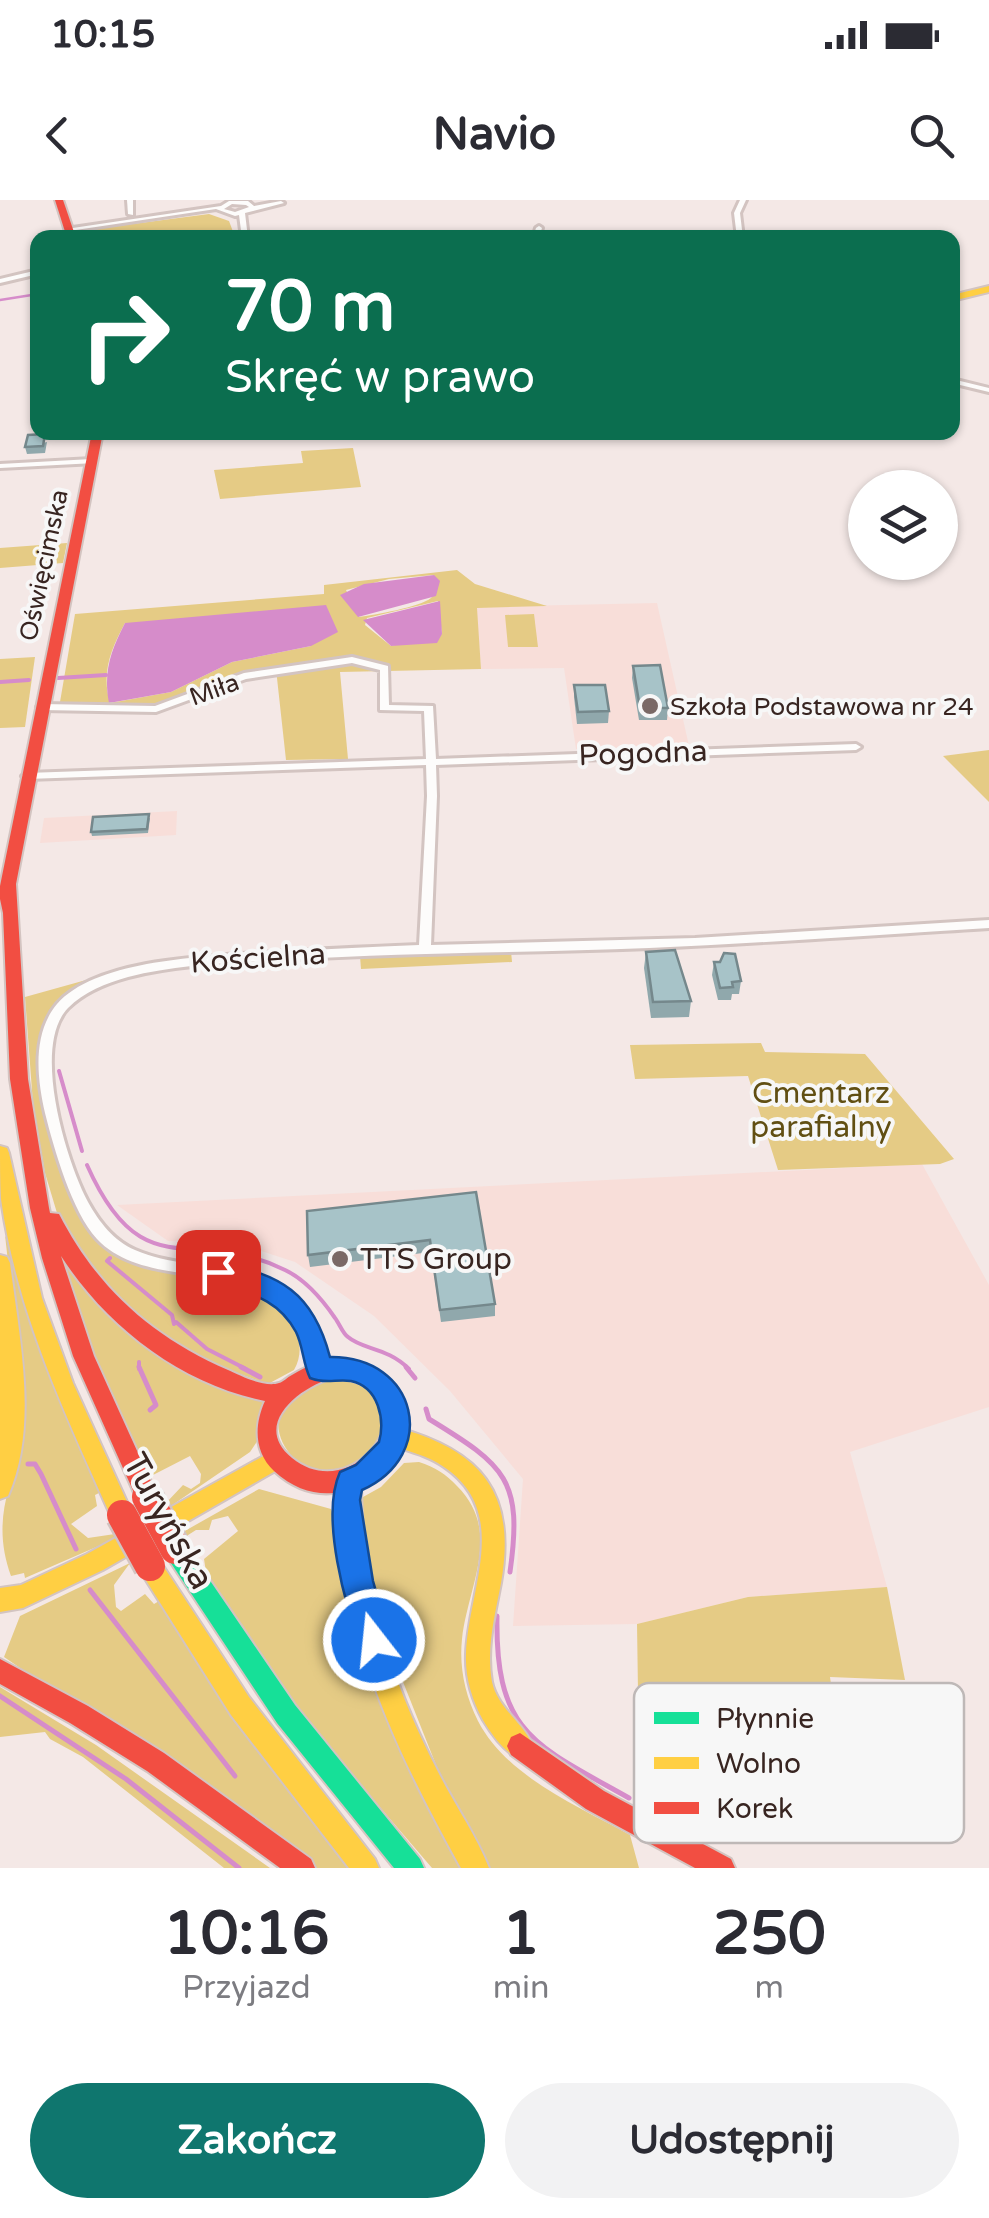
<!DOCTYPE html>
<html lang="pl">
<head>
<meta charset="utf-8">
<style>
	:root { --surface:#fff; --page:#f2f2f3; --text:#2b2b33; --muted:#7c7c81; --accent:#0f766e }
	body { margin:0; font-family:"Varela Round",sans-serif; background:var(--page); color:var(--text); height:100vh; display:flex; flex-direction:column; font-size:38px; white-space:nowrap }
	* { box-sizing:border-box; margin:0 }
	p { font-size:32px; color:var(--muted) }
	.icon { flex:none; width:55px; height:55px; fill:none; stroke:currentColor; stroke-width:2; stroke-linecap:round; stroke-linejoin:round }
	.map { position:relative; height:1668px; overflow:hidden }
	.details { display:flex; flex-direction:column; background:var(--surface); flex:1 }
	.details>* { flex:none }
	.guide { position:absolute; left:30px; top:30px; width:930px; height:210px; border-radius:20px; box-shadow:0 2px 8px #0004; background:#0b6e4f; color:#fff; overflow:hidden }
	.buttons { position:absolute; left:848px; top:270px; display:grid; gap:20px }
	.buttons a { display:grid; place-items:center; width:110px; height:110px; border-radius:50%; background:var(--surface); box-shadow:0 2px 8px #0004; font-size:50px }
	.pin { position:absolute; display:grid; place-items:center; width:85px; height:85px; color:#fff; margin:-42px; border-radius:20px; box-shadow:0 5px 15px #0006 }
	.me { position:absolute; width:110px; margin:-55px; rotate:344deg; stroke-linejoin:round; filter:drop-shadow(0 0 8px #0008) }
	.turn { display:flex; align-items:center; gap:35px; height:210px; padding:0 30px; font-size:45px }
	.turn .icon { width:130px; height:130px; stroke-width:2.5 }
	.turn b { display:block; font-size:70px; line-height:85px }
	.eta { display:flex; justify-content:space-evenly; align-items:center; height:170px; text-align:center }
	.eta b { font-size:60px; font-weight:700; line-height:70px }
	.action { display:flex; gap:20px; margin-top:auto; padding:20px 30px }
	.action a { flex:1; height:115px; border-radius:60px; background:var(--accent); color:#fff; font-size:40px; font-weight:700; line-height:115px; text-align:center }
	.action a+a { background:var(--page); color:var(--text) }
	.status { display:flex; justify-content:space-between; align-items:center; height:70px; padding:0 50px; background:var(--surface); direction:ltr }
	.status svg { height:28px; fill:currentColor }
	header { display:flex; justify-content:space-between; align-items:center; height:130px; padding:0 30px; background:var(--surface); font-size:45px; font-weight:700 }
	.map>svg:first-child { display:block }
</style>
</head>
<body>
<div class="status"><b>10:15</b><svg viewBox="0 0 49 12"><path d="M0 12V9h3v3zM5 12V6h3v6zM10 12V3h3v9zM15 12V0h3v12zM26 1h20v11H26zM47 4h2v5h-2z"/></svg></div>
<header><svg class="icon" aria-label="back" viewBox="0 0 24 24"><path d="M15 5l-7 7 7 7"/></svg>Navio<svg class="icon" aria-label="search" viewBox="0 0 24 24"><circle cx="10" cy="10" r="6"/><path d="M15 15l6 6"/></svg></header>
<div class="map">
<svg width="989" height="1668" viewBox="0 0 989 1668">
	<rect width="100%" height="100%" fill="#f4e8e6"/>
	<g fill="#f8ded9">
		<polygon points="657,403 689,546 576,549 564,468 481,469 476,407"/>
		<polygon points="177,611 176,635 40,643 44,618"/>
		<polygon points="922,964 989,1085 989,1207 850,1252 887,1387 748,1397 637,1424 513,1426 523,1279 450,1191 374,1116 295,1062 239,1044 168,1041 117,1005"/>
	</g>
	<g fill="#e5cb85" fill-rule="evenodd">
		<polygon points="209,14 229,21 235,37 81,38 79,31"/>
		<polygon points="353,248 361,287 220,299 214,270 303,263 301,251"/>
		<polygon points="67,343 63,363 0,368 0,348"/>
		<path d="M 457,370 L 475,384 L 547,406 L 477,408 L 481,469 L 340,472 L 348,559 L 286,560 L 276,469 L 209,483 L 163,505 L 60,502 L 75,414 L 324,394 L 324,385 ZM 434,375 C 434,383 438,392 431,398 C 420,407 374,415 359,417 L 346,390 L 389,379 ZM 438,401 L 442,434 L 391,446 L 365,425 L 367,418 ZM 125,423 L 311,446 L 232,462 L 171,492 L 110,503 C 101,473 111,449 125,423 Z"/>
		<polygon points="534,414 538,447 508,447 505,415"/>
		<polygon points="35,457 25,527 0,528 0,459"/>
		<polygon points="989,550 989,602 943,556"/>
		<polygon points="511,751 512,762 361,769 360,756"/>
		<path d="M 86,780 C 79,791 63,798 53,809 C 22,847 43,898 55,940 C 67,978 73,1022 105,1048 C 161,1092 259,1055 294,1127 C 301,1141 302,1156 294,1170 L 268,1184 L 202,1161 L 113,1101 L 57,1013 L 45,973 L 33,904 L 25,797 Z"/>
		<polygon points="761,843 765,852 865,854 954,959 940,964 778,970 748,876 635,879 630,845"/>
		<path d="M 5,1035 L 99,1293 L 95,1295 L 97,1306 L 71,1324 L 88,1338 L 115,1334 L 117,1338 L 25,1378 L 24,1373 L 11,1376 C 0,1345 0,1319 9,1287 L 8,1062 Z"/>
		<path d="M 57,1051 L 86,1091 L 268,1204 L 260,1237 L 250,1252 L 168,1308 L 166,1303 L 183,1285 L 191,1289 L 200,1283 L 201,1274 L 190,1256 L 153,1275 C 105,1220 82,1120 57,1051 Z"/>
		<path d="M 328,1177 C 361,1176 392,1195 384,1232 C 382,1240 377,1245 372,1252 C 324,1313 238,1230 300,1189 C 308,1184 319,1181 328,1177 Z"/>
		<path d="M 419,1262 C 435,1267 446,1274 457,1286 C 503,1332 468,1385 462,1439 C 459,1467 465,1495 478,1521 C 507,1577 578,1606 630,1635 L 639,1668 L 489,1668 L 448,1595 L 376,1414 L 358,1310 L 363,1297 L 381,1287 L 404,1263 Z"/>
		<polygon points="259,1289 331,1309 467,1668 432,1668 301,1515 206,1372 204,1359 238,1331 228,1316 212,1320 209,1330 196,1330 185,1337 183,1332"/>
		<polygon points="130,1363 114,1385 116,1407 121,1411 145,1394 154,1404 159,1401 353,1668 315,1668 4,1457 20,1416"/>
		<polygon points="887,1387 905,1480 830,1477 841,1553 638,1492 637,1424 748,1397"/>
		<polygon points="0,1487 96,1545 270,1668 224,1668 83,1557 50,1539 45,1532 0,1537"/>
	</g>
	<g fill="#d68cca">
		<polygon points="434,375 440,381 436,396 358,417 340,395 364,384"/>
		<polygon points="440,401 442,434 437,443 391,446 363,420"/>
		<path d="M 326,405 L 338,432 L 311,446 L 232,462 L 171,492 L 109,503 C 103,472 111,450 125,423 Z"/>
	</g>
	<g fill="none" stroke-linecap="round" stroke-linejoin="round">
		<polyline stroke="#d68cca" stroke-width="2.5" points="0,100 38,94"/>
		<g stroke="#d68cca" stroke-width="4">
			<polyline points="58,478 106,475"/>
			<polyline points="0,482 29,480"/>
			<polyline points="59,871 82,951"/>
			<path d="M 87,965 C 143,1091 193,1024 285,1070 C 306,1080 322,1099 335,1118 C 339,1123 343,1134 348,1137 C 363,1150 387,1147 409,1169"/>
			<polyline points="110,1058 107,1061 172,1115 174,1124"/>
			<polyline points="176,1122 207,1149 246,1169"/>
			<polyline points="139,1162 139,1169"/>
		</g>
		<g stroke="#d68cca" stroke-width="5">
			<polyline points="139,1167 156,1205 150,1210"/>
			<polyline points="241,1167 260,1177"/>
			<polyline points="406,1167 415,1178"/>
			<path d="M 426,1209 L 429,1219 C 506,1266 523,1280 510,1372"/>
			<polyline points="28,1264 35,1264 41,1274 76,1349"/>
			<polyline points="90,1390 235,1576"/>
			<path d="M 497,1416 C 495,1534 535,1545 629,1598"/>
			<polyline points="0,1496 126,1579 239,1668"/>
		</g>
		<defs>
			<g id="street">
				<polygon points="127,0 133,0 133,15 128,14"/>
				<polygon points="740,0 746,0 740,13 743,38 737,38 734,13"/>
				<path d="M 229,1 L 248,1 L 254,6 L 281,1 L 284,3 L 245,13 L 248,38 L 242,38 L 239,15 L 235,16 L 216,9 L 69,31 L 66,29 L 221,6 ZM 232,4 L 246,5 L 249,7 L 235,12 L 224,9 Z"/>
				<polygon points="539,26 542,28 539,38 533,38 536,28"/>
				<polygon points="38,70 38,74 0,83 0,79"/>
				<polygon points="952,179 989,188 989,192 952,183"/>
				<polygon points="92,259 96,261 95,263 0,268 0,264"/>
				<path d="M 352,457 L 388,466 L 389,505 L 433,506 L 436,559 L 856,544 L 861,547 L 856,550 L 436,565 L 437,596 L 431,745 L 695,738 L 989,720 L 989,728 C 876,735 762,743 649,748 C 528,753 407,752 286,760 C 233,763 179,764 128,777 C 106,783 84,792 68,808 C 31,846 66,961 88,1002 C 99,1022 114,1041 135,1050 C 196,1077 281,1052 315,1126 C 322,1140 324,1156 328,1170 L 325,1175 L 320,1177 L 315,1175 L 312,1170 C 309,1158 308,1145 303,1133 C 270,1052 150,1096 97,1039 C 72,1012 54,949 45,913 C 37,878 32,834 57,804 C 98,757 216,756 275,752 C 323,749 371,747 419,745 L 427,596 L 426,565 L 27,579 L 22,576 L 27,573 L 426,559 L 424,511 L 380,510 L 380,470 L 352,463 L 246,479 L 156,512 L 42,510 L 37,507 L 42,504 L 155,506 L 244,473 Z"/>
			</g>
			<polygon id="fast" points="175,1338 183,1341 295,1505 420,1659 424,1668 394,1668 277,1523 167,1357 163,1349 167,1341"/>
			<g id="slow">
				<polygon points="989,86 989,92 952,101 952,95"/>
				<path d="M 0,946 L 7,948 L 9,953 L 42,1098 L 73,1183 L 133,1315 L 130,1323 L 122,1326 L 114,1323 C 67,1218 17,1114 1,999 C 0,982 0,963 0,946 Z"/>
				<path d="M 0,1055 L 7,1057 L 10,1063 C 19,1137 39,1226 8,1296 L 0,1299 Z"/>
				<path d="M 395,1227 C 481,1250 517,1292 501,1383 C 495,1415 486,1448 492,1482 C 498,1509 523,1522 533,1546 L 529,1555 L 520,1559 C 504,1552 492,1535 483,1520 C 472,1500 465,1477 466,1454 C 468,1390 512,1313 444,1267 C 427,1255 407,1251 387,1244 L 384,1237 L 387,1230 Z"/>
				<polygon points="276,1249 284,1252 287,1259 284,1266 103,1370 23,1408 0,1412 0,1388 21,1385 87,1354"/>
				<path d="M 350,1272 L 358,1275 L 361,1282 C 361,1388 390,1478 438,1572 C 454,1604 476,1635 489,1668 L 461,1668 C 392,1543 337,1428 339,1282 L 342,1275 Z"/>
				<polygon points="150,1355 158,1358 249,1497 375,1659 379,1668 349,1668 231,1515 142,1374 138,1366 142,1358"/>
			</g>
			<g id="jam">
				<polygon points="55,0 63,0 76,38 67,38"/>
				<path d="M 92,232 L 103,232 L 16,684 L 28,879 L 49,1008 L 50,1013 L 59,1014 C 97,1088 152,1137 228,1170 C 241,1176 265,1188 279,1183 C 284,1182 287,1177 292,1175 C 313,1162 333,1157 357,1163 C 469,1193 362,1351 274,1271 C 254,1252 254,1225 265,1201 C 181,1184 107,1127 61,1056 L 94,1156 L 158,1297 L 155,1304 L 147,1308 L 139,1304 L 73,1156 L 42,1058 L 30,1008 L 10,879 L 3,713 L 0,699 L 0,686 ZM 336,1177 C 346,1180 358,1181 366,1186 C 419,1222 347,1303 292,1258 C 250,1224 302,1185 336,1177 Z"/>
				<polygon points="0,1459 88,1506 164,1553 311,1659 315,1668 280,1668 147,1571 70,1523 0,1484"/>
				<polygon points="520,1533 604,1591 731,1659 735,1668 695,1668 586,1609 511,1555 507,1546 511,1537"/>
			</g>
		</defs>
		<use href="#street" stroke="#d3c4c1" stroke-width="6"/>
		<use href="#fast" stroke="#d3c4c1" stroke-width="4"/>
		<use href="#slow" stroke="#d3c4c1" stroke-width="4"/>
		<use href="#jam" stroke="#d3c4c1" stroke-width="4"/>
		<use href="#street" fill="#fdfcfb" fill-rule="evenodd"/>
		<use href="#fast" fill="#16e098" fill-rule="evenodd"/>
		<use href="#slow" fill="#ffcf43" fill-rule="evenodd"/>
		<use href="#jam" fill="#f24e42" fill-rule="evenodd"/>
		<defs>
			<g id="jam-bridge">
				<polyline points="147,1297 175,1349"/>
				<polyline points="122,1315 150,1366"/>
			</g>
		</defs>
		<use href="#jam-bridge" stroke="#d3c4c1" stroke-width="35" stroke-linecap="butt"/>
		<use href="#jam-bridge" stroke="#f24e42" stroke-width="30"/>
	</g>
	<g fill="#90a8ac">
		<polygon points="47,242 45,253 27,254 25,247"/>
		<polygon points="633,466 668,508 667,520 639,520 632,478"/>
		<polygon points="574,485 609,511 608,523 577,524 574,497"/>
		<polygon points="150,618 148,633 92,636 91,632"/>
		<polygon points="646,752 691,801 689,817 651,818 644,768"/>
		<polygon points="714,762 741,781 739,794 732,794 731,800 718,800 712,775"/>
		<polygon points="476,992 495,1104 495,1116 441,1122 431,1052 310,1067 308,1055"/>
	</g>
	<g fill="#a7c3c8" stroke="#75888c" stroke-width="2.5">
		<polygon points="45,234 43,246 25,247 28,235"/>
		<polygon points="660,465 668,508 640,508 633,466"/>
		<polygon points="574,485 605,485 609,511 578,512"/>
		<polygon points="149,614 147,629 91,632 93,617"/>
		<polygon points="675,750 691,801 653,802 646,752"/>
		<polygon points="724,753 735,754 741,781 732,782 733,787 720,788 714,762 720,762"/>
		<polygon points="476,992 495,1104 440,1110 430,1040 308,1055 307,1011"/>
	</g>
	<path fill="#1a73e8" stroke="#114b97" stroke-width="2.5" d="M 218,1062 C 281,1075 313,1092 330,1157 C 418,1156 440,1255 362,1290 L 360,1300 L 373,1381 L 390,1440 L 386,1451 L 374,1456 L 363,1451 C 345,1407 320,1316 340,1272 L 356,1265 L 379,1242 C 385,1220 379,1187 351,1181 C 337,1179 324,1184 310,1178 C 303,1164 303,1146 296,1132 C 276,1095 244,1093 209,1080 L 205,1072 L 209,1065 Z"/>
	<g fill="#7a6966" stroke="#f7f7f7" stroke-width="4">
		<circle cx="650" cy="506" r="10"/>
		<circle cx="340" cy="1059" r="10"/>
	</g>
	<g text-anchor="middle" stroke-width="8" stroke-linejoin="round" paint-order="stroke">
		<g font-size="25" fill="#382521" stroke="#f7f7f7">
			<text transform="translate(43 365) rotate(-78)" y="9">Oświęcimska</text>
			<text transform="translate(214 489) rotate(-20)" y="9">Miła</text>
		</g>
		<g font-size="25" fill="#382521" stroke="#f7f7f7" text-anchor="start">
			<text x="670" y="515">Szkoła Podstawowa nr 24</text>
		</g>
		<g font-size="30" fill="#382521" stroke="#f7f7f7">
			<text transform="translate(643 553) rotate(-2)" y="10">Pogodna</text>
			<text transform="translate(258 758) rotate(-4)" y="10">Kościelna</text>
		</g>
		<g font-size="30" fill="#614f13" stroke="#f7f7f7">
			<text x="821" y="903">Cmentarz<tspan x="821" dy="34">parafialny</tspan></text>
		</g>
		<g font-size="30" fill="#382521" stroke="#f7f7f7" text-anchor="start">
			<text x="360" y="1069">TTS Group</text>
		</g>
		<g font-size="35" fill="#382521" stroke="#f7f7f7">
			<text transform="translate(169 1321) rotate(61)" y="12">Turyńska</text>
		</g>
	</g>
	<rect x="634" y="1483" width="330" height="160" rx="15" fill="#f7f7f7" stroke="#beb8b7" stroke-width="2.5"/>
	<rect x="654" y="1512" width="45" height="12" fill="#16e098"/>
	<rect x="654" y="1557" width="45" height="12" fill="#ffcf43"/>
	<rect x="654" y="1602" width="45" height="12" fill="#f24e42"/>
	<g font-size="28" fill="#382521">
		<text x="716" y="1528">Płynnie</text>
		<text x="716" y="1573">Wolno</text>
		<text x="716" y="1618">Korek</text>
	</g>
</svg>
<div class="buttons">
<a><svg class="icon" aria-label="layers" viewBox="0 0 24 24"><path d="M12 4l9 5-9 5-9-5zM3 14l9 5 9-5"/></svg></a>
</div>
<div class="pin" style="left:218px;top:1072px;background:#d93025"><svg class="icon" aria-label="arrive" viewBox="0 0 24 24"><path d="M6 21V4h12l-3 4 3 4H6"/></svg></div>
<svg class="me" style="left:374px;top:1440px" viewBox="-20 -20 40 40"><circle r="17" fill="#1a73e8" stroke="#fff" stroke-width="3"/><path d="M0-11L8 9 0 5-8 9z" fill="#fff"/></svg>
<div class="guide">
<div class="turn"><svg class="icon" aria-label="right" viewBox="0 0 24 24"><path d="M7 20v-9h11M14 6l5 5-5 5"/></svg><div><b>70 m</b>Skręć w prawo</div></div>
</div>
</div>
<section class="details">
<div class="eta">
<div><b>10:16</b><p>Przyjazd</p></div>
<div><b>1</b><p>min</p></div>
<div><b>250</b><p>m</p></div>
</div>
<div class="action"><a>Zakończ</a><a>Udostępnij</a></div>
</section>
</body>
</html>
